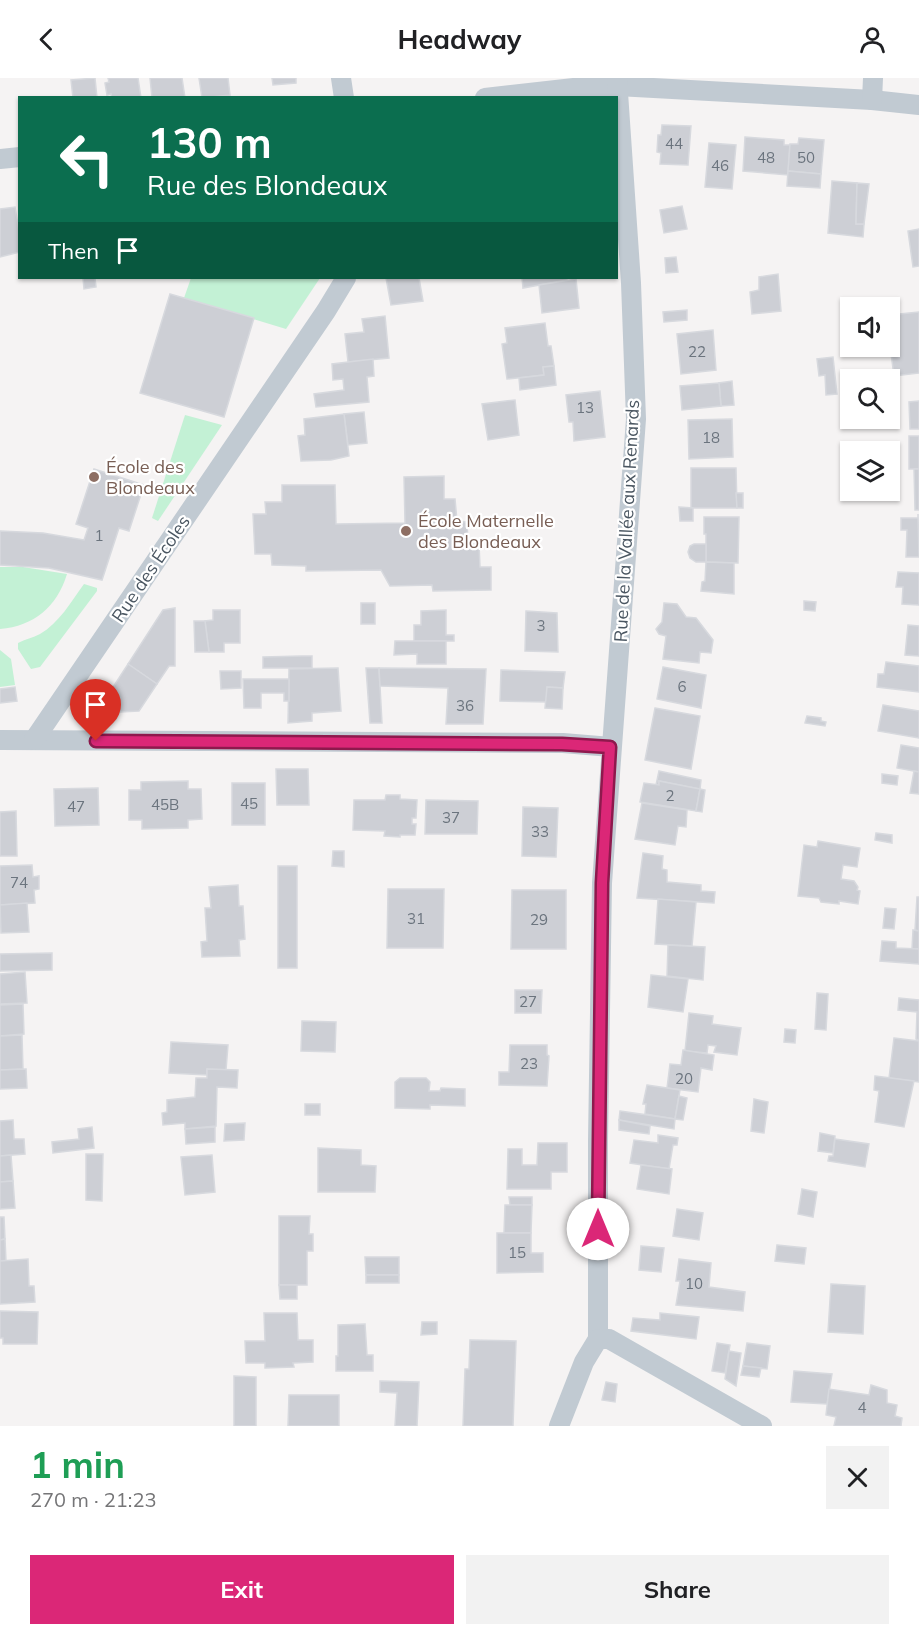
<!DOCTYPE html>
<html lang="en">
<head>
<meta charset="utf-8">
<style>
	:root { --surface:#fff; --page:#f2f2f2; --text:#202124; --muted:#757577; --accent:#db2777 }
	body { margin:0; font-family:Mulish,sans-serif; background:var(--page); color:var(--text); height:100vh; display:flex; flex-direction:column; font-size:22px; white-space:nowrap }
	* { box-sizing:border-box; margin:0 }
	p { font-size:20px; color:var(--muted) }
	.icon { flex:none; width:33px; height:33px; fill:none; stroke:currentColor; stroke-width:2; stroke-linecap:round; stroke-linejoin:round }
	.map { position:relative; height:1348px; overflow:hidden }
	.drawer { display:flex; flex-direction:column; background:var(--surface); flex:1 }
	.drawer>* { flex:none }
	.guide { position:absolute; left:18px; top:18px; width:600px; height:183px; border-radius:0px; box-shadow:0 2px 4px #0004; background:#0b6e4f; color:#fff; overflow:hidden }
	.controls { position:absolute; left:840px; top:219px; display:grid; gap:12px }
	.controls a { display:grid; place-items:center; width:60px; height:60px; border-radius:0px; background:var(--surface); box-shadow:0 2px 4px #0004; font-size:30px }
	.pin { position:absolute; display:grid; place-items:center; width:51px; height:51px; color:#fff; margin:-62px -26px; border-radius:50% 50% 50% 0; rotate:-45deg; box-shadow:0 0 6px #0007 }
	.pin .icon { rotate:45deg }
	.me { position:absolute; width:66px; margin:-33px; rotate:0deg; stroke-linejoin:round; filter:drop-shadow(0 0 4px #0008) }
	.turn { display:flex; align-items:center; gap:21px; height:126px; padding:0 30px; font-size:27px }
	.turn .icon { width:78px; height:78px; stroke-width:2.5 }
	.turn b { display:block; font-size:42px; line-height:51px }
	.then { display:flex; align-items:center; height:57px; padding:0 30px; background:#0003; gap:12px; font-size:22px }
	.round { display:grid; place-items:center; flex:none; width:63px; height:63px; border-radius:0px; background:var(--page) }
	.head { display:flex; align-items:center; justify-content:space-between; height:102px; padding:0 30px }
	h1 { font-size:36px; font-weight:700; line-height:45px; color:#1e9e55 }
	.primary-button { display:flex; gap:12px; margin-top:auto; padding:12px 30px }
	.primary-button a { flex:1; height:69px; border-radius:0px; background:var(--accent); color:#fff; font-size:24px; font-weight:700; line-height:69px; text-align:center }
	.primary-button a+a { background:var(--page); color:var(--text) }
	header { display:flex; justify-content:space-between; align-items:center; height:78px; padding:0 30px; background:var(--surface); font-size:27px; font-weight:700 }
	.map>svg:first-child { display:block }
</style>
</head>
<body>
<header><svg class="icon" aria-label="back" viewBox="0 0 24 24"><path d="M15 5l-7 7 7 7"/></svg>Headway<svg class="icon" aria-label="person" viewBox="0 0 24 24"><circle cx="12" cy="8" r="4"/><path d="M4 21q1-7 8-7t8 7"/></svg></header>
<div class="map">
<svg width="919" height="1348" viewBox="0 0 919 1348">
	<rect width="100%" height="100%" fill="#f5f3f3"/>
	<g fill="#c3f1d5">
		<polygon points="191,200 320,200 286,251 184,220"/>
		<polygon points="185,337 222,347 158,443 152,440"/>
		<path d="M 0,489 L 23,489 L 67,496 C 57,529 34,548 0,551 Z"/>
		<path d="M 84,506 L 97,510 L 97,513 L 40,589 L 31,591 L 18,571 L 18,565 C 25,561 33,560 40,556 C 59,545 71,524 84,506 Z"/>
		<polygon points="0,572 11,581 15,607 0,609"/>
	</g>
	<g fill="#cdcfd5" stroke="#d7d9de" stroke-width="1.5">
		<polygon points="95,0 97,20 73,20 71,2"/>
		<polygon points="108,0 138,0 141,20 112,20 111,16 107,17 105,5 109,4"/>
		<polygon points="150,0 182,0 185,20 152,20"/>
		<polygon points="199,0 228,0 230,17 202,20"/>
		<polygon points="272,0 296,0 296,5 273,7"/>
		<polygon points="662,47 691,48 688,87 660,86 661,75 657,74 658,57 661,57"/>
		<polygon points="745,59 784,62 784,67 790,67 788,97 743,93"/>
		<polygon points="799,60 824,62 821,96 788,93 790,66 798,66"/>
		<polygon points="709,65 736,67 732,111 705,109"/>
		<polygon points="788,93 821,96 820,110 787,108"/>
		<polygon points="832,103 857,105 856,146 864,146 863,159 828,155"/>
		<polygon points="857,105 869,106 864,146 856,146"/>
		<polygon points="682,128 687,151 664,155 660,132"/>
		<polygon points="15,129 20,159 20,174 0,179 0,131"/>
		<polygon points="919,151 919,188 913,189 908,153"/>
		<polygon points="676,179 678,194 666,195 665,180"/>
		<polygon points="778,196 781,233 752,236 750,214 759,212 759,199"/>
		<polygon points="83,200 95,200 96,209 84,211"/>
		<polygon points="386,200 419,200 423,223 391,227"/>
		<polygon points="522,200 566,200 567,202 523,210"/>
		<polygon points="576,201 579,230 542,235 539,207"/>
		<polygon points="170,216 254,240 224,339 140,315"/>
		<polygon points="687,232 687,242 664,244 663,234"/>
		<polygon points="919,234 919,295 894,298 890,268 890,237"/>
		<polygon points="385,238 389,280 348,284 345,256 364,254 362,241"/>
		<polygon points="545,245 548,268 551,268 554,288 543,289 544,297 507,301 502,266 507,265 505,250"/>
		<polygon points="713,252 716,292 681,296 677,256"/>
		<polygon points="833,279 837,316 826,317 825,297 819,298 817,281"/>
		<polygon points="373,281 374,298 367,299 369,324 316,329 314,316 344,312 343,301 333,302 332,286"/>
		<polygon points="554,288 556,307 520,312 519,300 544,297 543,289"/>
		<polygon points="732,303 734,327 721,328 719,305"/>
		<polygon points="719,305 721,328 682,332 680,308"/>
		<polygon points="600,313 605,359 574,363 573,344 569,344 566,317"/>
		<polygon points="515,322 519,357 488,362 482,326"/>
		<polygon points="919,323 919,351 910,351 909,324"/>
		<polygon points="364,334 367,365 348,367 344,336"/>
		<polygon points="344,336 349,378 331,382 301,383 298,358 305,357 304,341"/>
		<polygon points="732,341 733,379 689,381 688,342"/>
		<rect x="909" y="358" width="10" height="33"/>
		<polygon points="691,390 736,390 737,430 691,430"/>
		<polygon points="94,391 144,407 129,453 119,450 102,502 49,490 0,487 0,453 43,455 84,462 88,450 76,446"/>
		<polygon points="914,391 919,391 919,432 915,432"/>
		<polygon points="444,398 444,421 455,421 457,443 467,444 468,466 479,466 480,489 491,489 491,512 433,513 432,507 390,508 381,492 306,493 306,488 272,487 271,476 255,476 253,436 266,436 265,424 282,424 282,407 335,407 336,446 405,445 404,399"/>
		<polygon points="736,415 743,415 743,430 737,430"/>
		<polygon points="679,429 693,430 693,443 680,443"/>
		<polygon points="918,436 919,479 906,479 907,452 901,452 901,440 918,440"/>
		<polygon points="704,439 739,439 738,485 706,484 706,456 704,456"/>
		<polygon points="694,466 706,466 706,484 696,484 690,480 688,474 690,468"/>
		<polygon points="706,484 734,485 734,516 701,513 702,504 705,503"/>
		<polygon points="898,494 919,495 919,527 902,526 903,509 896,509"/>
		<polygon points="804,523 816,524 815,533 804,532"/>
		<rect x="361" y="525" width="14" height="21"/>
		<polygon points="664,525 677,526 686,539 696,540 713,562 711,575 700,574 699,585 663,581 666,558 659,556 656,551 662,544"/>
		<polygon points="175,530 175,588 169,588 157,606 128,586 163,532"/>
		<polygon points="213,532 240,532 240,565 224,565 224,574 209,574 205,543 213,542"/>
		<polygon points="446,532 446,557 454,557 454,563 414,563 414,547 421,547 421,533"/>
		<polygon points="526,533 557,535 558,574 525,573"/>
		<polygon points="194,543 205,543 209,574 195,574"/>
		<polygon points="908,547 919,548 919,578 905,577"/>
		<polygon points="395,563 446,563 446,586 417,586 417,576 394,577"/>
		<polygon points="302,578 312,578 312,590 263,590 263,579"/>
		<polygon points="886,584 919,588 919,614 877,609 878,596 884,596"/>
		<polygon points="128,586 157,606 139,633 120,634 104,623"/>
		<polygon points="663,589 706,597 701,630 657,621"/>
		<polygon points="338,590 341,633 312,635 312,643 288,645 289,591"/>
		<polygon points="366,590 379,590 382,645 370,645"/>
		<polygon points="379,590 486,591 483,646 446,646 448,610 380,608"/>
		<polygon points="501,592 565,594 563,610 547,609 547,624 500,623"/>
		<polygon points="220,593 241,593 241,610 221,611"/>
		<polygon points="243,601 289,601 289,623 284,623 284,615 261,615 261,630 244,630"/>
		<polygon points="15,609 17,623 0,625 0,611"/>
		<polygon points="547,609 563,610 562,631 545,630"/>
		<polygon points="883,627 919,633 919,660 878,653"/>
		<polygon points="655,630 700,638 691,691 645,682"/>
		<polygon points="807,638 821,640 821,643 826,644 825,648 805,645"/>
		<polygon points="901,667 919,670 919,694 897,690"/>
		<polygon points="276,691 308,691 309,727 277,727"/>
		<polygon points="659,693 701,702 700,711 659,703 659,707 656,707"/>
		<polygon points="914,693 919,694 919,716 910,715"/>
		<polygon points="882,696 898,698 897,707 882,705"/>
		<polygon points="188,703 188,711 201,711 202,741 188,742 188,750 142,751 142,742 129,742 129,712 141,712 141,704"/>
		<polygon points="659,703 700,711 696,733 640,724 644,705 659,707"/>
		<rect x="232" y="705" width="33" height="42"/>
		<polygon points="98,710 99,747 55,748 54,711"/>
		<polygon points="700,711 705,712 702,734 696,733"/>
		<polygon points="386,717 400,717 400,721 417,722 416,740 412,740 412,746 416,746 415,757 400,757 400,759 384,758 385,753 353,752 354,722 385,722"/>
		<polygon points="426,722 478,723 477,756 425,756"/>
		<polygon points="642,725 687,732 686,749 678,748 675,767 635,761"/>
		<polygon points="523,729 558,730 556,779 522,778"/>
		<polygon points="16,733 17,778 0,778 0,734"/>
		<polygon points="876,755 892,757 892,765 875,762"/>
		<polygon points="818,763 860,770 857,789 843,787 841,801 854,803 858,809 857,812 860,813 858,826 839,823 839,826 821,824 819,820 798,818 804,767 817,769"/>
		<polygon points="333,773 344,773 344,789 332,788"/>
		<polygon points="643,775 663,778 662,791 667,792 667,804 701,807 701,813 715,814 714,825 637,820"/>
		<polygon points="32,787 33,799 39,798 39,811 34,812 35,825 0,827 0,788"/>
		<rect x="278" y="788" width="19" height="102"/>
		<polygon points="238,807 239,828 243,828 245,861 239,862 240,878 202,879 201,864 207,863 205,830 211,830 209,809"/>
		<polygon points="388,811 444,811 443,870 387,870"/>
		<polygon points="512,812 566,812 566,871 511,871"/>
		<polygon points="917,819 919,819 919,853 915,852"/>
		<polygon points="658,821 696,824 692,868 655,866"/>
		<polygon points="27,825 29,854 1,855 0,827"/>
		<polygon points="885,830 896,831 894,851 883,850"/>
		<polygon points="913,852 919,853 919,871 912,871"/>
		<polygon points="882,863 896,864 896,870 919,871 919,886 880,883"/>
		<polygon points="668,867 705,869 703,902 667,898"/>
		<polygon points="52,875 52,892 0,893 0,876"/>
		<polygon points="25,894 27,925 0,926 0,896"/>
		<polygon points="651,897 688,901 683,934 648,929"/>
		<polygon points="515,912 542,912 541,935 515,935"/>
		<polygon points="817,915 828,916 826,952 815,951"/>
		<polygon points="899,920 919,922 919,962 916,961 917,934 898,932"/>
		<polygon points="23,926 24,956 0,958 0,927"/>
		<polygon points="689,935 713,938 712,946 741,950 737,977 714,974 716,968 708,967 707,975 685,973"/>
		<polygon points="302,943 336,944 335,974 301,973"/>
		<polygon points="785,951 796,952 795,965 784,964"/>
		<polygon points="22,957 23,991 0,992 0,958"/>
		<polygon points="894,960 919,963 919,1004 889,1000"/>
		<polygon points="171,964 228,967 226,992 207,991 207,997 169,995"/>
		<polygon points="510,967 547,967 547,977 549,978 547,1008 499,1007 499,994 509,994"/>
		<polygon points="683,972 714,977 712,992 701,990 698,1014 667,1010 670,986 681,987"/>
		<polygon points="26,991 27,1010 0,1011 0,992"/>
		<polygon points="207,991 238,992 237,1010 217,1009 216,1048 185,1051 185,1045 163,1047 162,1035 167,1034 167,1022 195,1019 196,1000 207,1000"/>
		<polygon points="875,998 914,1003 904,1049 875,1044 879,1013 874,1012"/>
		<polygon points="400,1000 426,1000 430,1004 429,1013 440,1013 441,1010 465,1011 465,1028 430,1027 430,1031 395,1030 395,1004"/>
		<polygon points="647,1007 680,1012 675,1041 645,1036 646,1026 643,1026"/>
		<polygon points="679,1018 687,1020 683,1042 675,1041"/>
		<polygon points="754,1021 768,1024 764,1055 751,1053"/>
		<rect x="305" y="1026" width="15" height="11"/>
		<polygon points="620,1033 675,1041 674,1051 619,1042"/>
		<polygon points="13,1042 14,1061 24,1061 25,1076 0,1078 0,1043"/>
		<polygon points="619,1042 650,1048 649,1056 619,1052"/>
		<polygon points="245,1045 244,1062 224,1063 225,1046"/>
		<polygon points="92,1049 94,1070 53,1075 52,1064 79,1061 78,1051"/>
		<polygon points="215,1049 215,1064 186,1066 185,1051"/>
		<polygon points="820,1055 835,1058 833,1075 818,1073"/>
		<polygon points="658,1057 678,1060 677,1067 673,1067 669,1091 630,1085 634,1062 658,1065"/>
		<polygon points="835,1061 869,1066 865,1089 828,1083 829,1078 833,1078"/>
		<polygon points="538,1065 567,1065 567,1094 551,1094 551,1111 507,1111 508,1071 522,1071 522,1087 537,1087"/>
		<polygon points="318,1070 361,1072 361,1087 376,1088 375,1114 318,1114"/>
		<polygon points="86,1076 103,1076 102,1123 86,1122"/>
		<polygon points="11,1077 13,1103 0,1104 0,1078"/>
		<polygon points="212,1077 215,1114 185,1117 181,1079"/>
		<polygon points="641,1087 672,1091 669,1116 637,1111"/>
		<polygon points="13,1103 15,1130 0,1131 0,1104"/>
		<polygon points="802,1111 817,1114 813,1139 798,1136"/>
		<polygon points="509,1119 532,1119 532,1127 510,1127"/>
		<polygon points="505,1127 532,1127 531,1155 504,1155"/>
		<polygon points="677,1131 703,1135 699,1162 673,1158"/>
		<polygon points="279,1138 310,1138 309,1156 313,1156 313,1173 307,1173 307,1207 279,1207"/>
		<polygon points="0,1139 4,1139 5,1161 0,1162"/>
		<polygon points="497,1155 531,1155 531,1175 543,1175 543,1194 497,1195"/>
		<polygon points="5,1161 6,1183 0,1183 0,1162"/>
		<polygon points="777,1167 806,1170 804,1186 775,1183"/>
		<polygon points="641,1168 664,1170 661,1194 639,1192"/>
		<polygon points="365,1179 399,1179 399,1197 366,1197"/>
		<polygon points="28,1181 29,1208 34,1208 35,1224 0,1226 0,1183"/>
		<polygon points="679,1181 711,1185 709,1209 745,1214 743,1233 676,1227 680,1203 676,1203"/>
		<rect x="366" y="1197" width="33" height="8"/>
		<polygon points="831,1206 865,1208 863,1256 828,1254"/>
		<polygon points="279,1207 297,1207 297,1221 280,1221"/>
		<polygon points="0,1233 38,1234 37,1266 3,1266 3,1260 0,1260"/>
		<polygon points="264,1235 297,1235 298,1262 313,1262 313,1284 293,1285 294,1289 265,1290 265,1285 246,1285 245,1263 265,1263"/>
		<polygon points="660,1235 699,1239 696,1261 631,1253 633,1240 660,1242"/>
		<polygon points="422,1244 437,1244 437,1256 421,1257"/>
		<polygon points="365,1246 367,1277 373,1277 373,1293 336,1293 336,1278 338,1278 338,1247"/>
		<polygon points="470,1262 516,1263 513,1348 463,1348 465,1291 469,1291"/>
		<polygon points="717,1265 730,1267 725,1295 712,1293"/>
		<polygon points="747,1265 770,1268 767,1291 743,1288"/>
		<polygon points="729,1273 741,1275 736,1308 725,1301"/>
		<polygon points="743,1288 761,1290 759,1299 741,1297"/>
		<polygon points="794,1293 832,1296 827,1326 791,1324"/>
		<polygon points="234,1298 256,1299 256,1348 234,1348"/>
		<polygon points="380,1303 419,1304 417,1348 395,1348 397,1315 380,1314"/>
		<polygon points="606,1304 617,1306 615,1324 602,1322"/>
		<polygon points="871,1307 887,1312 887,1325 897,1327 895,1338 902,1340 901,1348 834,1348 836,1339 826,1337 829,1311 869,1317"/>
		<polygon points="289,1317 339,1317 339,1348 288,1348"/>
	</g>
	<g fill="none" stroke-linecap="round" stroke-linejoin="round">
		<g stroke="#c1cad2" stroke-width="20">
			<polyline points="341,0 344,20"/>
			<polyline points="485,20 591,8 617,8 872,22 919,27"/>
			<polyline points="872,22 873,0"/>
			<polyline points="0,81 20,79"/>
			<polyline points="0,662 563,665 611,669"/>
			<polyline points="34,662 326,233 346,200"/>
			<polyline points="598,1261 598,1063 602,805 636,341 631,205 617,0"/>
			<polyline points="598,1261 609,1261 762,1348"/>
			<polyline points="559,1348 584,1284 598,1261"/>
		</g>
	</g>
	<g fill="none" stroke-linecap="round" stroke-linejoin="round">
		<defs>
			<polyline id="route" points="96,663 562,666 610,669 602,805 598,1151"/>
		</defs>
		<use href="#route" stroke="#8e194d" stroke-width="15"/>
		<use href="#route" stroke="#db2777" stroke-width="10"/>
	</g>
	<g fill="#8d6e63" stroke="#fff" stroke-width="2">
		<circle cx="94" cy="399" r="6"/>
		<circle cx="406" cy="453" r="6"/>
	</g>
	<g text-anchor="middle" stroke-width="4.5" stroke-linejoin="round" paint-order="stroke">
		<g font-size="15" fill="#6b747e">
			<text x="674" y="71">44</text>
			<text x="766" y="85">48</text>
			<text x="806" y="85">50</text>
			<text x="720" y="93">46</text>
			<text x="697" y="279">22</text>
			<text x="585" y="335">13</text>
			<text x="711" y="365">18</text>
			<text x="99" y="463">1</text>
			<text x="541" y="553">3</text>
			<text x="682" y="614">6</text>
			<text x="465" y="633">36</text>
			<text x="670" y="723">2</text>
			<text x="249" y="731">45</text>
			<text x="165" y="732">45B</text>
			<text x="76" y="734">47</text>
			<text x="451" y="745">37</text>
			<text x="540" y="759">33</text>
			<text x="19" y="810">74</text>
			<text x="416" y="846">31</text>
			<text x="539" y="847">29</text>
			<text x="528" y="929">27</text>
			<text x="529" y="991">23</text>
			<text x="684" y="1006">20</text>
			<text x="517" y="1180">15</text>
			<text x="694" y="1211">10</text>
			<text x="862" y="1335">4</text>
		</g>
		<g font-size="18" fill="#785e54" stroke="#fff" text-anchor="start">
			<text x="106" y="395">École des<tspan x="106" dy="21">Blondeaux</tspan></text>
			<text x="418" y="449">École Maternelle<tspan x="418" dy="21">des Blondeaux</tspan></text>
		</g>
		<g font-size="18" fill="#4a5661" stroke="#fff">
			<text transform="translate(627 443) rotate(-87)" y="6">Rue de la Vallée aux Renards</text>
			<text transform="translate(151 491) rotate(-56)" y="6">Rue des Écoles</text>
		</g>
	</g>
</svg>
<div class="controls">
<a><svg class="icon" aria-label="sound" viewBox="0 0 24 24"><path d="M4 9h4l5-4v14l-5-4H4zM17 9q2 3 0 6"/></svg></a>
<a><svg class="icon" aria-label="search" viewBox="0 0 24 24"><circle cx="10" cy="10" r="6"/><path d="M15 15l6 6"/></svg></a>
<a><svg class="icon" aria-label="layers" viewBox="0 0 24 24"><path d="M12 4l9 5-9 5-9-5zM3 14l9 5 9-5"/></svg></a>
</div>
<div class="pin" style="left:96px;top:663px;background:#d93025"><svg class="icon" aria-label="arrive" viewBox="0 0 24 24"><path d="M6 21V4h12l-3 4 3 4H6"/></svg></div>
<svg class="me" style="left:598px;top:1151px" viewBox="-20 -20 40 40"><circle r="19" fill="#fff"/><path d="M0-13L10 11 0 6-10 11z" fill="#db2777"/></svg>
<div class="guide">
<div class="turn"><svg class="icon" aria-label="left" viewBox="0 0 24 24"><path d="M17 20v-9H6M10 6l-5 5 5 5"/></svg><div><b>130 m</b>Rue des Blondeaux</div></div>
<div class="then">Then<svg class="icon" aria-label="arrive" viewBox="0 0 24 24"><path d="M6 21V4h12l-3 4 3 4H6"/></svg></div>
</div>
</div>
<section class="drawer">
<div class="head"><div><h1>1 min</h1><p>270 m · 21:23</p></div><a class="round"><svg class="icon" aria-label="close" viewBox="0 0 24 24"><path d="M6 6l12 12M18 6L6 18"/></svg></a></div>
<div class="primary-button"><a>Exit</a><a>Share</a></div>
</section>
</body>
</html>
